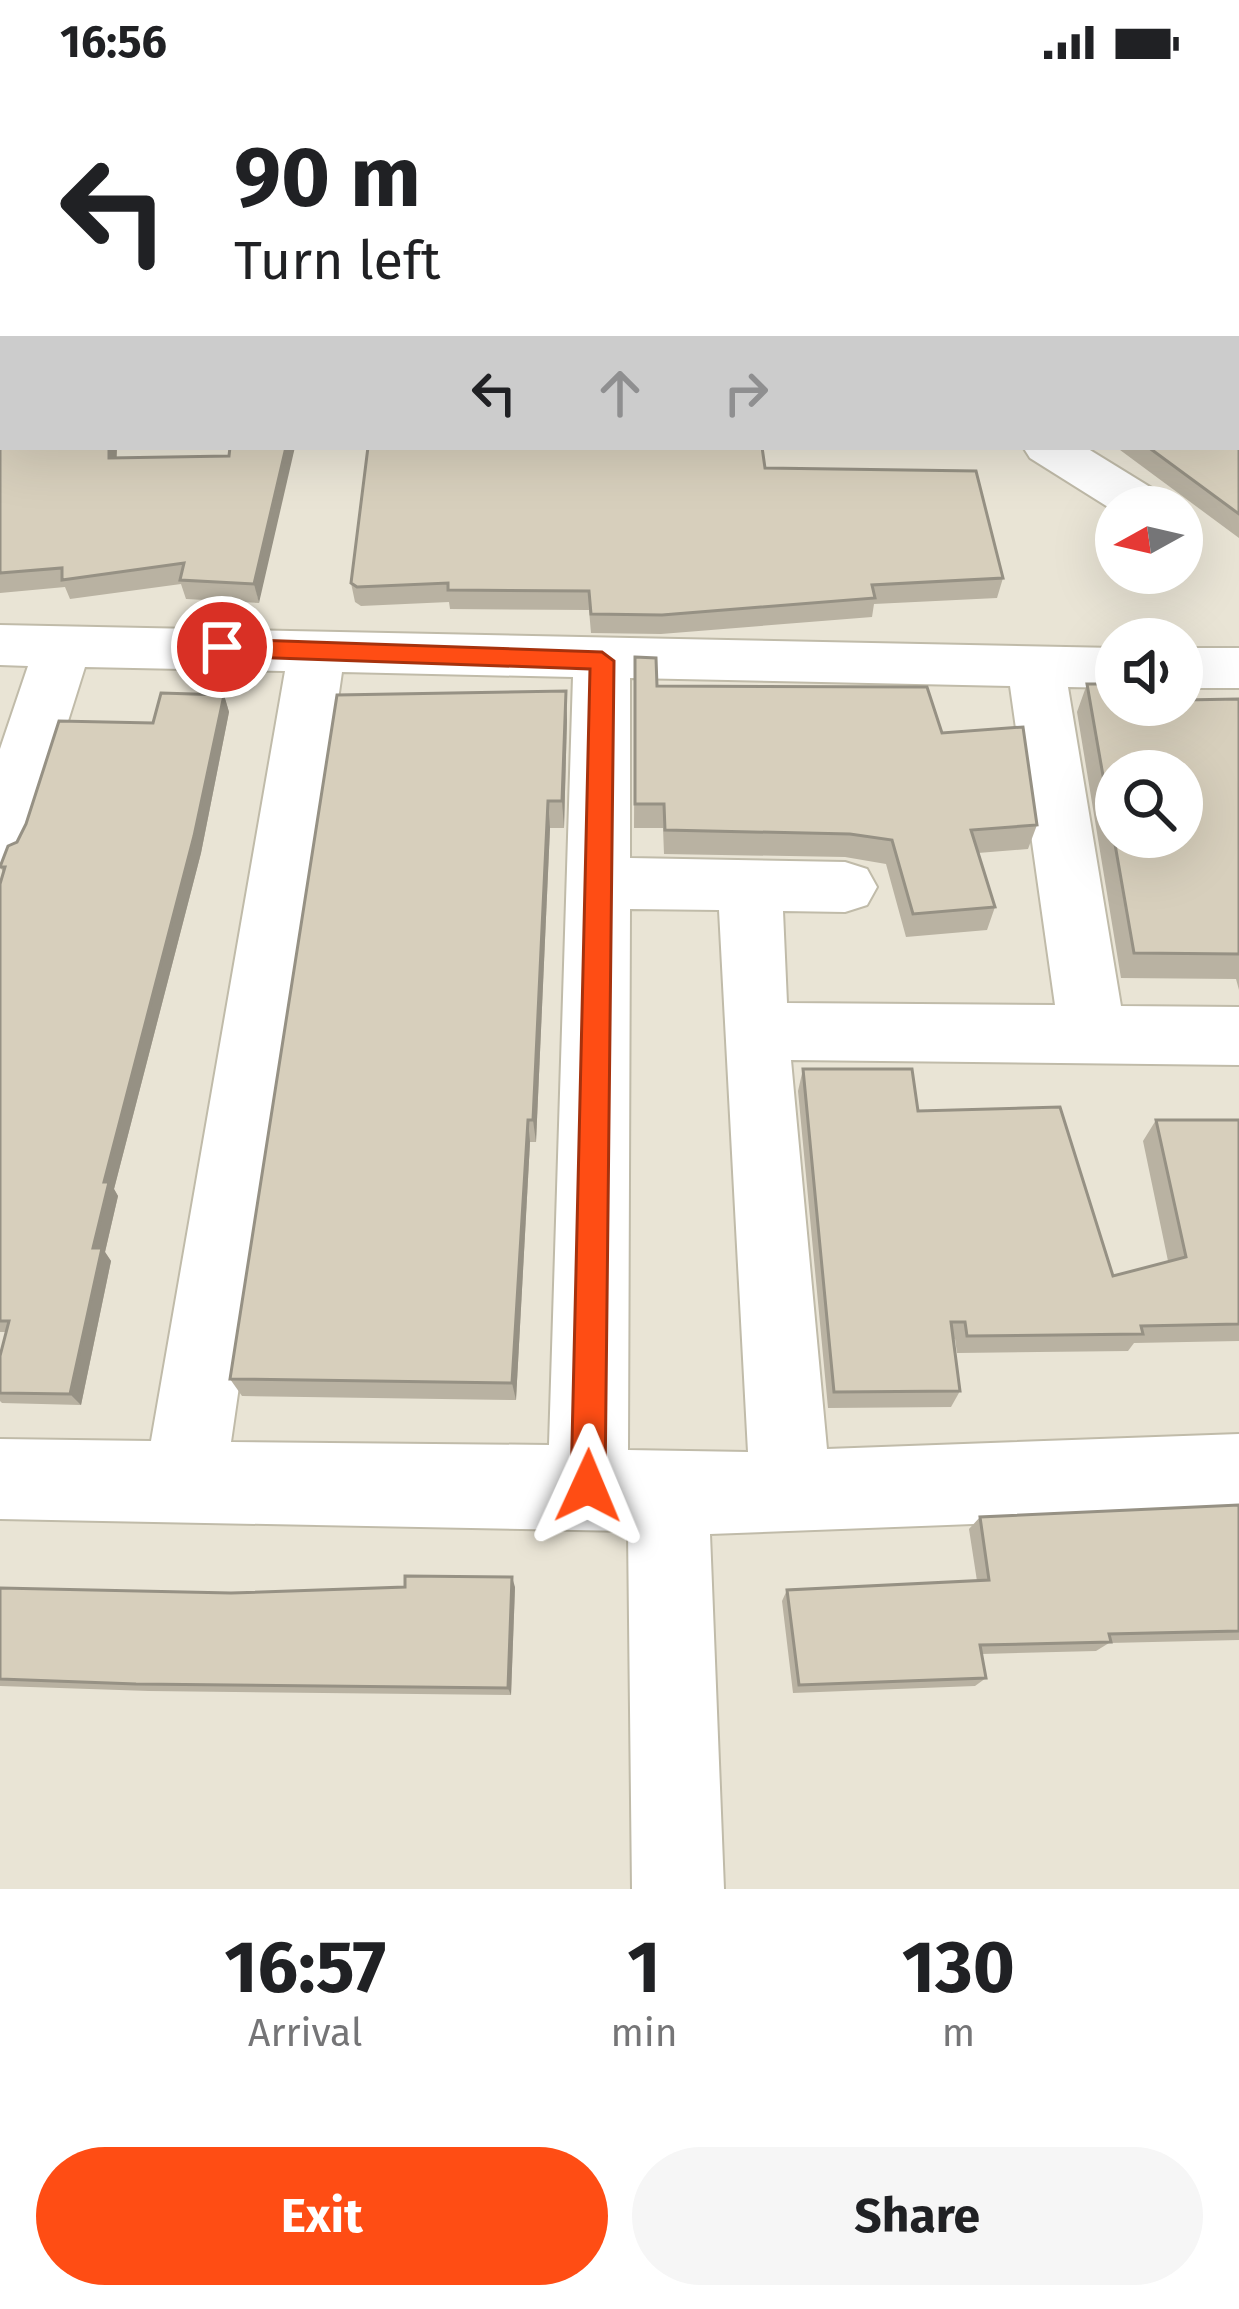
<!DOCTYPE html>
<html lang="en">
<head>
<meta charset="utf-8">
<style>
	:root { --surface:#fff; --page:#f6f6f6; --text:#202124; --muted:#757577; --accent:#ff4d14 }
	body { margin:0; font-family:"Fira Sans",sans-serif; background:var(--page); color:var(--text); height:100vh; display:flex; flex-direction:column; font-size:45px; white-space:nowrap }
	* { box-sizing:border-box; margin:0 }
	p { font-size:39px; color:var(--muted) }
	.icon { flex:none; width:66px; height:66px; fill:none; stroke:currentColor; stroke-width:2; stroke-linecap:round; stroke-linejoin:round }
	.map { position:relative; height:1805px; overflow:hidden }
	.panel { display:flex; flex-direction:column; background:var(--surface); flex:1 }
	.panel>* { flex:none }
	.banner { position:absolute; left:0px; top:0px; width:1239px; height:366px; box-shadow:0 12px 48px #0002; background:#fff; color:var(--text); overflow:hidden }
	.needle { width:78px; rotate:262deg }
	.fabs { position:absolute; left:1095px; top:402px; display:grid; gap:24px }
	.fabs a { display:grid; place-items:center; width:108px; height:108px; border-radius:50%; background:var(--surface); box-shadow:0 12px 48px #0002; font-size:60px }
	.pin { position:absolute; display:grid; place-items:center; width:102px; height:102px; color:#fff; margin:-51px; border:6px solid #fff; border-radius:50%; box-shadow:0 3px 12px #0007 }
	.me { position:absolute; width:132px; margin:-66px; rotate:1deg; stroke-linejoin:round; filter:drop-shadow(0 0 9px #0008) }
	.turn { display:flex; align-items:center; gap:42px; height:252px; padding:0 36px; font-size:54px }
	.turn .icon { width:156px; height:156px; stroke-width:2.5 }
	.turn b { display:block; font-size:84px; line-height:102px }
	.lanes { display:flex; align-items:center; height:114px; padding:0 36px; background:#0003; justify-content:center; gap:60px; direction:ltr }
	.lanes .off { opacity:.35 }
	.eta { display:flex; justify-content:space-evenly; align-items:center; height:204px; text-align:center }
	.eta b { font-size:72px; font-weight:700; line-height:84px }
	.button { display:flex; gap:24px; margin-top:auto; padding:24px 36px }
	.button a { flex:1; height:138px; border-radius:72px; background:var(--accent); color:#fff; font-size:48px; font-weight:700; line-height:138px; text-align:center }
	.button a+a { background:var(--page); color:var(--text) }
	.status { display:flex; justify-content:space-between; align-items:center; height:84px; padding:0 60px; background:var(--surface); direction:ltr }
	.status svg { height:33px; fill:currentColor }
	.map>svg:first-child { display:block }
</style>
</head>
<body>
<div class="status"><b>16:56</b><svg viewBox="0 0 49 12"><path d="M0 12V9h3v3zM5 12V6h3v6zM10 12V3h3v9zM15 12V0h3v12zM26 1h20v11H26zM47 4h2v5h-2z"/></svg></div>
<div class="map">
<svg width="1239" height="1805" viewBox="0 0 1239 1805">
	<rect width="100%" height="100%" fill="#f4f2e7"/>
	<path fill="#e9e4d5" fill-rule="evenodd" d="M 0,0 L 1239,0 L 1239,1805 L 0,1805 ZM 3,3 L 1236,3 L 1236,363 L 3,363 ZM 1116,423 L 1182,423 L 1182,489 L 1116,489 ZM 1116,555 L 1182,555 L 1182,621 L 1116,621 ZM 1116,687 L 1182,687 L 1182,753 L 1116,753 Z"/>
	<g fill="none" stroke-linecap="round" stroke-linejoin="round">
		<defs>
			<g id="minor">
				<polygon points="285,0 326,0 283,3"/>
				<polygon points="502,0 573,0 575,3 504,3"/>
				<polygon points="591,0 631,0 633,3 593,3"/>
				<polygon points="829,0 871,0 873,3 831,3"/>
				<polygon points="1239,177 1239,211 1236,212 1236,178"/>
				<polygon points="1236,275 1239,276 1239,308 1236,307"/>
				<polygon points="1023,363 1085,363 1163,411 1171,423 1116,423 1116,428 1030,374"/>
				<path d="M 0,541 L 1116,564 L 1116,604 L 1068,603 L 1121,922 L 1239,923 L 1239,981 L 791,976 L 827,1365 L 1239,1350 L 1239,1430 L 710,1450 L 724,1805 L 632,1805 L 628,1447 L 0,1435 L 0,1355 L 151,1357 L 285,587 L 85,583 L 31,755 L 22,772 L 0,779 L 0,665 L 28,582 L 0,581 ZM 342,588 L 573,593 L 549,1361 L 231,1358 ZM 630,594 L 1010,602 L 1055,921 L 787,919 L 783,827 L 845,828 L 867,821 L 877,803 L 867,785 L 845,778 L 630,774 ZM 630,825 L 719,826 L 748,1368 L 628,1366 Z"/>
				<rect x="1182" y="564" width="57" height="40"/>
			</g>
		</defs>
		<use href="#minor" stroke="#c0bba9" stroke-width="4"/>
		<use href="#minor" fill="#fff" fill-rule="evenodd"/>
	</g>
	<g fill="#b9b2a2">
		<polygon points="0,352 3,363 117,363 117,374 229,372 259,519 186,515 181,500 70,515 65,503 0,509"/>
		<polygon points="1239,361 1239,454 1116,363 1236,363"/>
		<polygon points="765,384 1003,494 997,514 874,520 872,533 661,550 591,549 589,526 450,525 449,518 361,522 355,518 351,499"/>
		<polygon points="635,573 657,602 942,649 1037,741 1028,765 978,769 995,823 987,846 906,853 886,780 845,773 664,770 663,744 634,744"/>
		<polygon points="1087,600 1116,621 1239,615 1239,906 1236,895 1121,894 1077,628"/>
		<polygon points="224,611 229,628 201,769 114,1105 118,1112 105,1168 111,1177 81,1321 2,1319 0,1317 0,1272 7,1248 0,1248 0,800 4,789 0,783 17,758 153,639"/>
		<polygon points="567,635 564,744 550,744 536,1058 530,1058 516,1316 242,1312 230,1295"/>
		<polygon points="803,985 918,1027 1113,1192 1168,1177 1143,1057 1156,1036 1239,1036 1239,1257 1134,1259 1128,1267 957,1269 955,1255 954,1255 960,1307 951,1323 828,1324 798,1007"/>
		<polygon points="1239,1421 1239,1556 1109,1559 1096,1567 982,1570 986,1594 975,1602 793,1609 782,1517 787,1506 977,1497 969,1445 980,1433"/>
		<polygon points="515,1503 511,1611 149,1607 0,1602 0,1504 231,1509"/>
	</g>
	<g fill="#969184">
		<polygon points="109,363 117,363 115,393 109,374"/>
		<polygon points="286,363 295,363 259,519 254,500"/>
		<polygon points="566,607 567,635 564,744 562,717"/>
		<polygon points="224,611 229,628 201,769 114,1105 118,1112 105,1168 111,1177 81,1321 70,1310 104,1098"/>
		<polygon points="548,717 550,744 536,1058 533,1036"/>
		<polygon points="528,1036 530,1058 516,1316 512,1299"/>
		<polygon points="512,1493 515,1503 511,1611 508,1604"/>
	</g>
	<g fill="#d7cfbc" stroke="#969184" stroke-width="3" fill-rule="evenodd">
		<polygon points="0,0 237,0 237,3 3,3 3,340 0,339"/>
		<polygon points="0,352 3,352 3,363 109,363 109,374 229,372 230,363 286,363 254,500 180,496 184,479 62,496 62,484 0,489"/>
		<polygon points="1236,359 1239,361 1239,430 1148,363 1236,363"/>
		<polygon points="368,363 762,363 765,384 976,387 1003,494 872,501 875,514 662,531 591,530 589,507 448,506 448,499 357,503 351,499"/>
		<polygon points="635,573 656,574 657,602 927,603 942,649 1023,643 1037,741 971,746 995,823 913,830 892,756 850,750 665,746 664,720 635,720"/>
		<path d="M 1087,600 L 1116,600 L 1116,621 L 1182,621 L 1182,616 L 1239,615 L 1239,870 L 1134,869 ZM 1116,687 L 1182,687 L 1182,753 L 1116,753 Z"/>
		<polygon points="566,607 562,717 548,717 533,1036 528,1036 512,1299 230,1295 337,611"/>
		<polygon points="161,609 224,611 194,752 104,1098 109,1098 93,1164 102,1164 70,1310 0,1309 0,1272 9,1237 0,1237 0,800 5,783 0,783 8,762 17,758 26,740 59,637 153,639"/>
		<polygon points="803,985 912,985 918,1027 1060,1023 1113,1192 1186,1173 1156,1036 1239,1036 1239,1240 1141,1242 1143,1250 967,1252 965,1238 951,1238 960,1307 834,1308"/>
		<polygon points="1239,1421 1239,1547 1109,1550 1111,1558 980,1561 986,1594 799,1601 787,1506 989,1496 980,1433"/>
		<polygon points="405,1492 512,1493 508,1604 136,1600 0,1595 0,1504 231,1509 405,1503"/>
	</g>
	<polygon fill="#ff4d14" stroke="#a6320d" stroke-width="3" points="222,555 602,568 614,577 605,1402 600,1413 588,1418 576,1413 571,1402 590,585 222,572 211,563"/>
</svg>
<div class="fabs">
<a><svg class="needle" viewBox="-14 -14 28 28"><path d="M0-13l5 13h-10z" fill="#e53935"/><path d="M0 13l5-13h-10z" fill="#757577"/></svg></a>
<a><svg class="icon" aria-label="sound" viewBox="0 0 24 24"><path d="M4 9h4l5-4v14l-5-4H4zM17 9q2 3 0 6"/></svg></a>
<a><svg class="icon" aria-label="search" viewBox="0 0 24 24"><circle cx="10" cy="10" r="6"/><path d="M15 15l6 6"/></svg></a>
</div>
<div class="pin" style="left:222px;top:563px;background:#d93025"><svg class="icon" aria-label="arrive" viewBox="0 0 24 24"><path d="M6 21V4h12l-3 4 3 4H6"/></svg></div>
<svg class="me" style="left:588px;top:1402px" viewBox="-20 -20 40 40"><path d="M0-17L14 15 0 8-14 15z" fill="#ff4d14" stroke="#fff" stroke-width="4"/></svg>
<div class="banner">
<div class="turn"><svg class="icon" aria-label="left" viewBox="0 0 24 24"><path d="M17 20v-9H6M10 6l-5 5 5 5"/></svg><div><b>90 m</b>Turn left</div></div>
<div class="lanes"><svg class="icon" aria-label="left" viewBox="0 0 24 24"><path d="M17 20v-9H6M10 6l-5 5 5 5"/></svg><svg class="icon off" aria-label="ahead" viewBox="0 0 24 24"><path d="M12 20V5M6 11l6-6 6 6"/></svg><svg class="icon off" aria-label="right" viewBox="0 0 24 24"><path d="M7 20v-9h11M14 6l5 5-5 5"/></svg></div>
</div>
</div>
<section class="panel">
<div class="eta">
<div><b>16:57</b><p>Arrival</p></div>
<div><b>1</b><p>min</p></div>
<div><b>130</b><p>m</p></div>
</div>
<div class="button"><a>Exit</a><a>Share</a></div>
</section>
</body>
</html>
